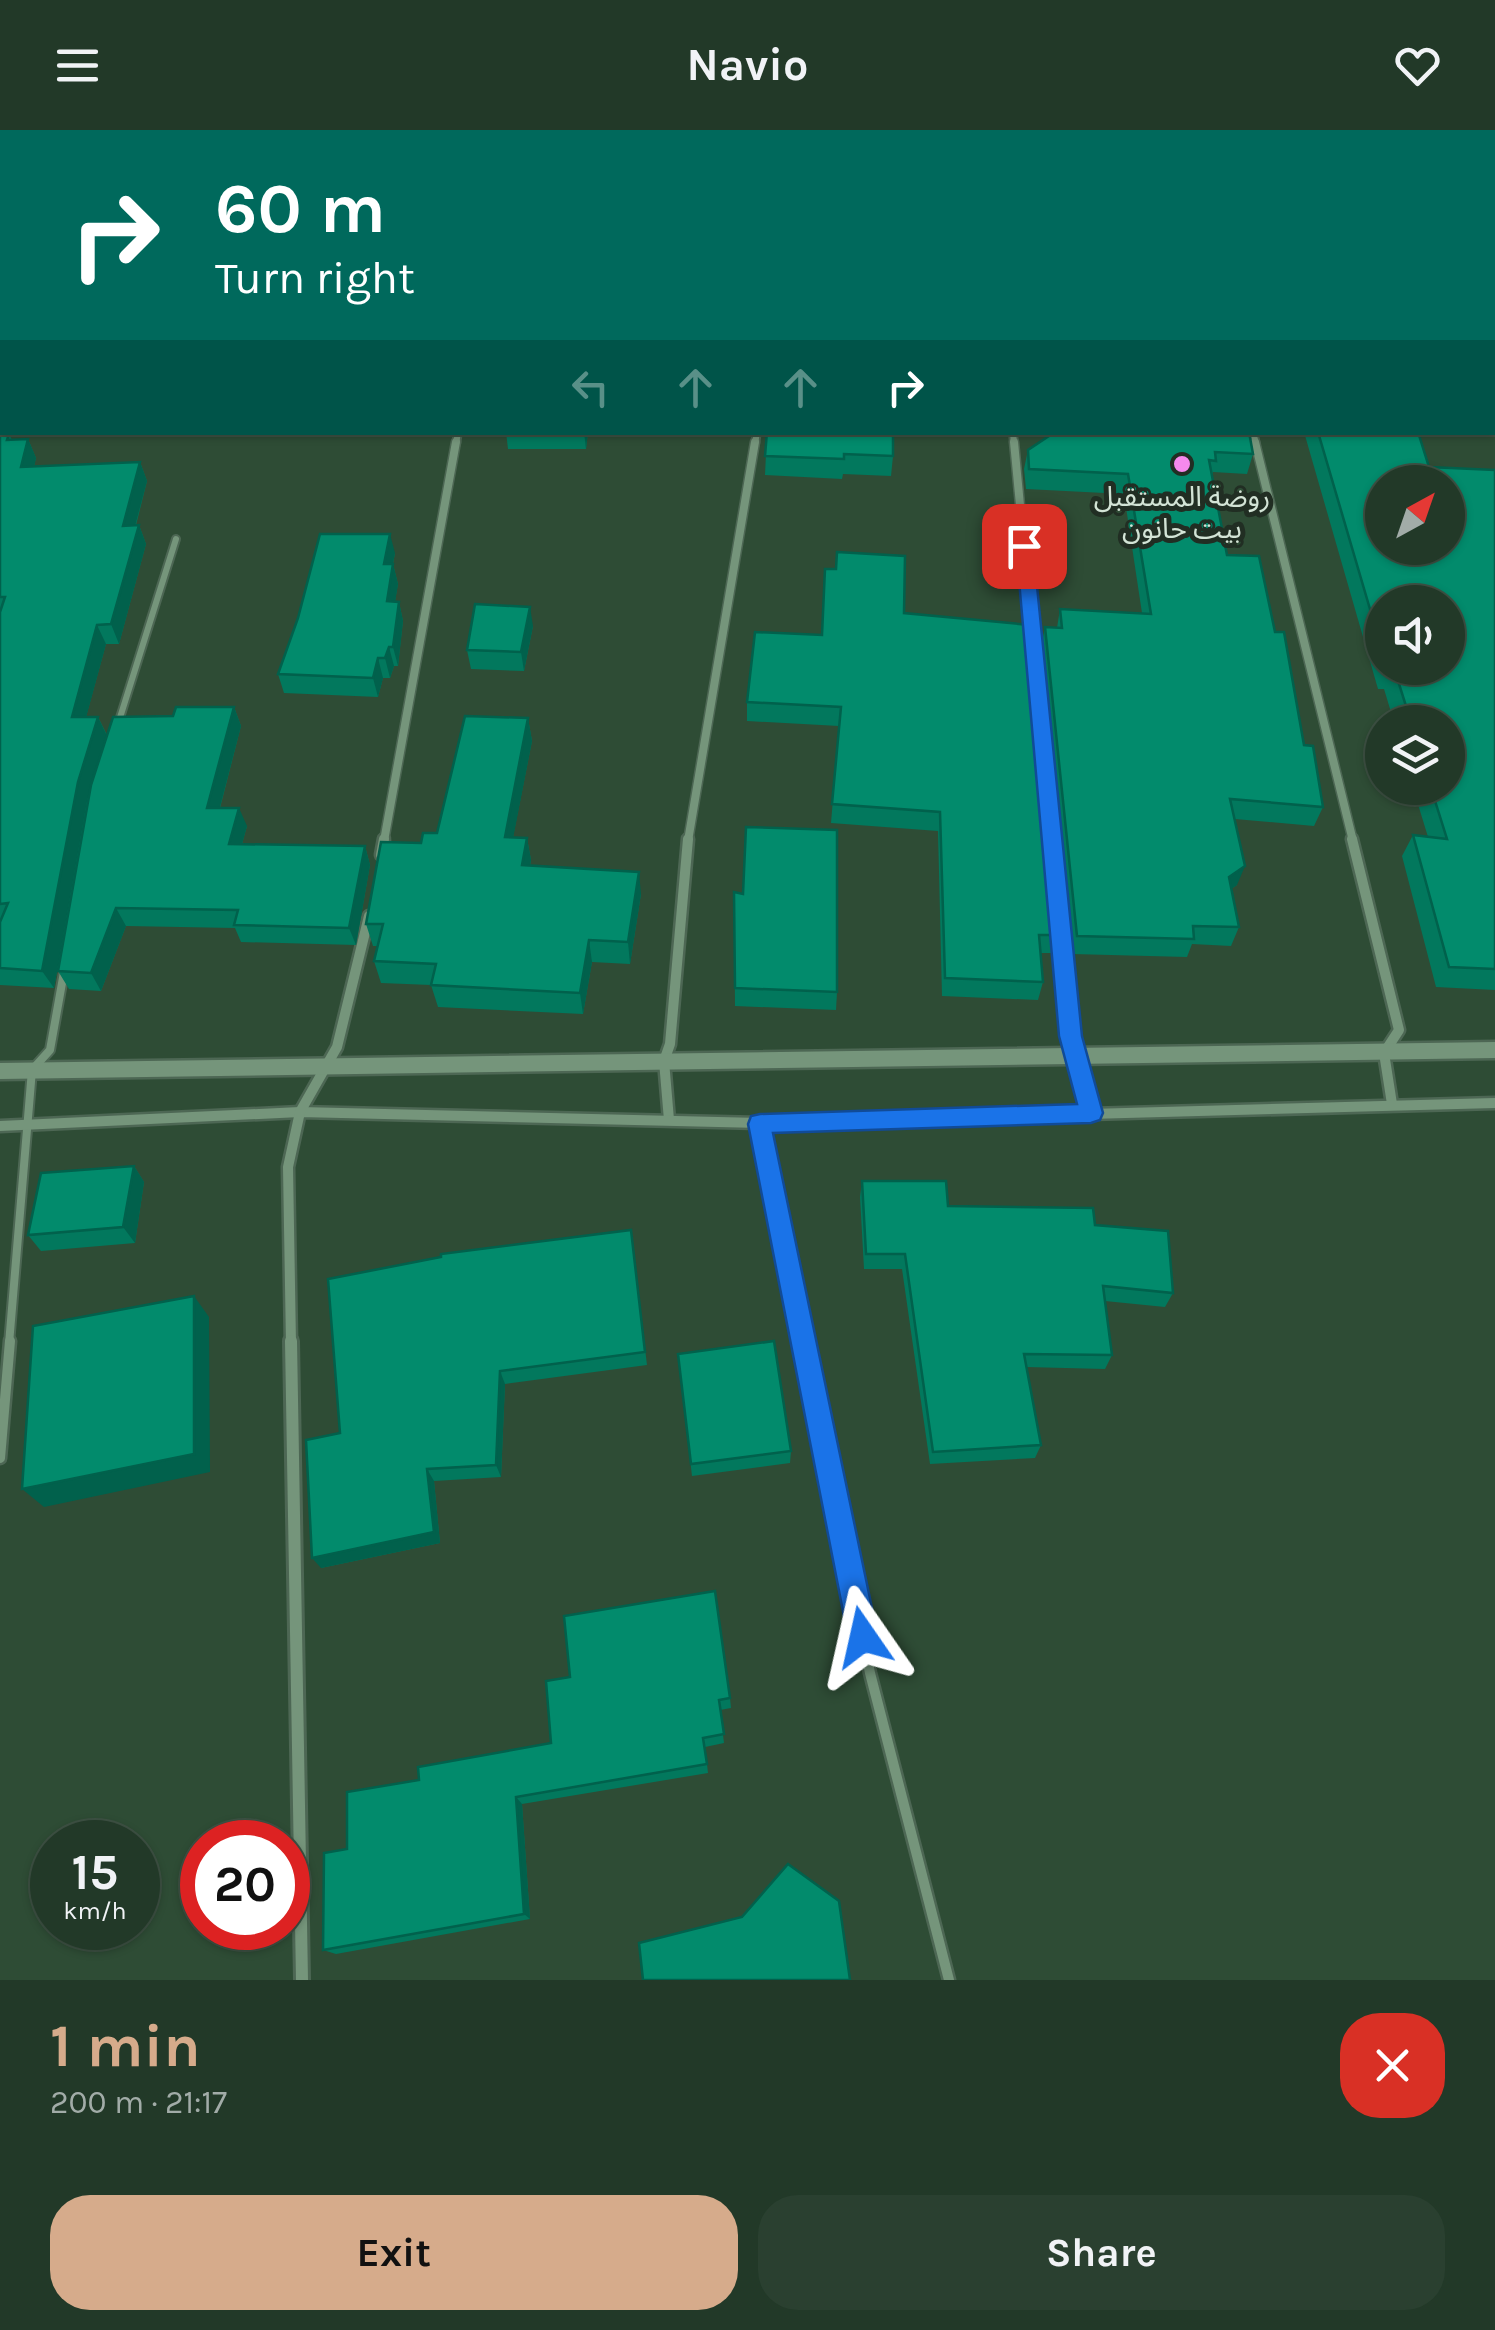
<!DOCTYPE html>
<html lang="en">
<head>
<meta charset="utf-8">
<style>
	:root { --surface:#223928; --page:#2a4030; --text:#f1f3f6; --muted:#a2aca8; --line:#3f5345; --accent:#d6ab8b }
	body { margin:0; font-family:Karla,"Noto Sans Arabic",sans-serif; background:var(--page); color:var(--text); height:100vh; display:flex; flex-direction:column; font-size:38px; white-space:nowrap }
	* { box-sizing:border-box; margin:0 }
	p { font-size:32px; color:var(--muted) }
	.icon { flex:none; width:55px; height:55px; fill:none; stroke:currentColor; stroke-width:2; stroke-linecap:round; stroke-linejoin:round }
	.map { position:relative; height:1850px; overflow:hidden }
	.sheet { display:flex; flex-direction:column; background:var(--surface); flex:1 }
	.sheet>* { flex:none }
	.top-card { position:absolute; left:0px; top:0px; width:1495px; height:305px; box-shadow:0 2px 8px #0004,0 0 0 2px var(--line); background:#00695c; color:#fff; overflow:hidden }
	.needle { width:65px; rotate:40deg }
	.controls { position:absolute; left:1365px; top:335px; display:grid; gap:20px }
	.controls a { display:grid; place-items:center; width:100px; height:100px; border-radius:50%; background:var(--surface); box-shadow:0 2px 8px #0004,0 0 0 2px var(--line); font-size:50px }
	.speed { position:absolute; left:30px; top:1690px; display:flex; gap:20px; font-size:50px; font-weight:700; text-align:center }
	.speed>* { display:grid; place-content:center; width:130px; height:130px; border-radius:50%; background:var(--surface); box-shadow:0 2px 8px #0004,0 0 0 2px var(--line); line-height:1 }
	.speed small { font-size:25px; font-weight:400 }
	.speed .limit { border:15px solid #d22; background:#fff; color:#111 }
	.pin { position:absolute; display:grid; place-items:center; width:85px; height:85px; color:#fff; margin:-42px; border-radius:20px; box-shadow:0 5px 15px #0006 }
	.me { position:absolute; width:110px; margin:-55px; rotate:349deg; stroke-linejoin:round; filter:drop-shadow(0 0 8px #0008) }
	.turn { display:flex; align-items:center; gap:35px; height:210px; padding:0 50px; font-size:45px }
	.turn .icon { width:130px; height:130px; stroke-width:2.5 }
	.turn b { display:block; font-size:70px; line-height:85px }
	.lanes { display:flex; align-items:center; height:95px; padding:0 50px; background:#0003; justify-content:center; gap:50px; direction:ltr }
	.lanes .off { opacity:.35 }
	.round { display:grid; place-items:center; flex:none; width:105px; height:105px; border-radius:40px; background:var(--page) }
	.summary { display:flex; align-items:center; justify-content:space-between; height:170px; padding:0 50px }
	h1 { font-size:60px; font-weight:700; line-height:75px; color:var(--accent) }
	.cta { display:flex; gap:20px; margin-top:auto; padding:20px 50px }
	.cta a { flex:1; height:115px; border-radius:40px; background:var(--accent); color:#111; font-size:40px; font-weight:700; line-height:115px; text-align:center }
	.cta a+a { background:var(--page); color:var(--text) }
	header { display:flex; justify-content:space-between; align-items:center; height:130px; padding:0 50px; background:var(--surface); font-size:45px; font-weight:700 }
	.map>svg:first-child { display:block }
</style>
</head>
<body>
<header><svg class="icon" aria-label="menu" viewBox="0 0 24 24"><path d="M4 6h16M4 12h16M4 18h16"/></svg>Navio<svg class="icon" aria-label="heart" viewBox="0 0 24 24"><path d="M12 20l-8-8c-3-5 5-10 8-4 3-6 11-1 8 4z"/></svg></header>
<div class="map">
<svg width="1495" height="1850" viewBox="0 0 1495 1850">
	<rect width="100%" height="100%" fill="#2e4c35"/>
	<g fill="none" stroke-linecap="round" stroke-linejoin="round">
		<g fill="#2e8593" fill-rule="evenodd">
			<polygon points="1492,140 1495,140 1492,147"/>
			<rect x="0" y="203" width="2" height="6"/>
		</g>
		<defs>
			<polyline id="lane-far2" points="118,594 176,409"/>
			<g id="lane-far1">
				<polyline points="760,993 804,1214"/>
				<polyline points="9,1214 32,940 50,920 64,842"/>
			</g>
			<g id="lane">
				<polyline points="804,1211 870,1543 949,1850"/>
				<polyline points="0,1328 10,1211"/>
			</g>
			<g id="street-far3">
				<polyline points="628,2 655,0"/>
				<polyline points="1013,302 1014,314"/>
				<polyline points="1253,302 1256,314"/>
				<polyline points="456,314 458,302"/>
				<polyline points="755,314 757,302"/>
			</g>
			<g id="street-far2">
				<polyline points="1014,312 1052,711"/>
				<polyline points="1255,312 1353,711"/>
				<polyline points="384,711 456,312"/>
				<polyline points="688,711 755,312"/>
			</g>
			<g id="street-far1">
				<polyline points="1052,709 1071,906 1091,983"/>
				<polyline points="1352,709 1399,900 1384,923 1392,974"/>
				<polyline points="381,725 384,709"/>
				<polyline points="669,990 664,931 670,914 688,709"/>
				<polyline points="0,996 300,982 760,993 1495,973"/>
				<polyline points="291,1214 288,1037 300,982 337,917 369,786"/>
			</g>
			<polyline id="street" points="291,1211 302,1850"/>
			<polygon id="secondary" points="1495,912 1495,928 0,949 0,933"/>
		</defs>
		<use href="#lane-far2" stroke="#4d6754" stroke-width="10"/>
		<use href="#lane-far1" stroke="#4d6754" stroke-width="12"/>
		<use href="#lane" stroke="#4d6754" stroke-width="15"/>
		<use href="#street-far3" stroke="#4d6754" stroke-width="10"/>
		<use href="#street-far2" stroke="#4d6754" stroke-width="11"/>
		<use href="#street-far1" stroke="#4d6754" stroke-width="15"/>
		<use href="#street" stroke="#4d6754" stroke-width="18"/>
		<use href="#secondary" stroke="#4d6754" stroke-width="5"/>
		<use href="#lane-far2" stroke="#75957b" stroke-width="6"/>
		<use href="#lane-far1" stroke="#75957b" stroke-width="8"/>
		<use href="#lane" stroke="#75957b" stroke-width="10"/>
		<use href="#street-far3" stroke="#75957b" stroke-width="6"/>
		<use href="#street-far2" stroke="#75957b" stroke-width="8"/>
		<use href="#street-far1" stroke="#75957b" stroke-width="10"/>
		<use href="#street" stroke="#75957b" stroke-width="12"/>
		<use href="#secondary" fill="#75957b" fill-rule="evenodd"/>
	</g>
	<g fill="#02785d" fill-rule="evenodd">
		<polygon points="936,0 1495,0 1495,19 1492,19 1492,2 937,2"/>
		<polygon points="506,302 588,302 586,319 508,319"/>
		<polygon points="767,302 893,326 891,346 843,344 842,349 765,345"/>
		<polygon points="1055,302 1253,324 1247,344 1213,342 1212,346 1227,425 1275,502 1304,615 1323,677 1314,696 1235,689 1237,755 1231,759 1239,797 1231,816 1192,814 1187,827 1072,824 1041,517 1045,497 1057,498 1060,479 1142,483 1124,364 1026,359 1024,339 1028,320"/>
		<path d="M 1304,302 L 1418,302 L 1429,337 L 1495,340 L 1495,860 L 1436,857 L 1402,726 L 1413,705 L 1428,707 L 1413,658 L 1448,658 L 1448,592 L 1394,592 L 1384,559 L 1378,559 ZM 1382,472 L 1448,538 L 1382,538 Z"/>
		<polygon points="0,304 9,304 12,310 28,309 36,328 34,336 140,332 147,351 136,395 139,395 146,414 119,514 106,514 86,587 98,587 107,605 173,586 234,577 241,596 220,678 247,696 242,714 365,716 370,735 356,815 241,812 235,798 126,796 101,861 69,859 58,841 90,661 54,858 0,855"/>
		<polygon points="395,423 393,434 398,454 395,471 399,472 403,491 398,536 394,536 390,548 383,548 378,567 284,563 278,544"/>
		<polygon points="904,483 1059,805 1054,823 1041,823 1043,852 1038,870 942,866 938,701 831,693 839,596 747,591 747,572 822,505"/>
		<polygon points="533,496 524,541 471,539 467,520"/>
		<polygon points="528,588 532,611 513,707 527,708 531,730 530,736 641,764 630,834 592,832 583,884 438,877 431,855 381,853 374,831 377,816 373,816 366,794 421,713 437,703"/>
		<polygon points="734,762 837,862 836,880 735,876"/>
		<polygon points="134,1036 144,1052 135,1113 41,1121 28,1105"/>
		<polygon points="862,1051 948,1076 1095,1095 1173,1163 1165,1177 1105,1171 1112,1225 1105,1239 1026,1237 1041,1315 1035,1328 930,1334 902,1139 864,1139 860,1067"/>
		<polygon points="631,1100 647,1235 505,1254 501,1347 434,1351 440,1413 321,1438 340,1303"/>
		<polygon points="678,1224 791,1321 790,1333 692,1346"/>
		<polygon points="546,1551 730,1568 731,1578 720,1580 724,1613 705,1617 708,1643 522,1674 530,1789 336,1824 323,1820 347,1719 419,1650 551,1613"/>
	</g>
	<g fill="#01614c">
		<polygon points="584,302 588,302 586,319"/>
		<polygon points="28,309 36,328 30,356 21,337"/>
		<polygon points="140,332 147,351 130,415 123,396"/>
		<polygon points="139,395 146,414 119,514 111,494"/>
		<polygon points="390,404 395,423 389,454 384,434"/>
		<polygon points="393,434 398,454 392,491 387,471"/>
		<polygon points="399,472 403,491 398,536 393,517"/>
		<polygon points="530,477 533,496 524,541 521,522"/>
		<polygon points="97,495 106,514 81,606 72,587"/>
		<polygon points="389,517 394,536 390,548 385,528"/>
		<polygon points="378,528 383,548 378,567 373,548"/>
		<polygon points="234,577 241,596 215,696 207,678"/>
		<polygon points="98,587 107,606 87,671 54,858 42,841 78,652"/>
		<polygon points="528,588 532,611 509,729 505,707"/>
		<polygon points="239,678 247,696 237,732 229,714"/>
		<polygon points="527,708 531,730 526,758 522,735"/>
		<polygon points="365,716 370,735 356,815 349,798"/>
		<polygon points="1245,736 1237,755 1221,766 1229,747"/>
		<polygon points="639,742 641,764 630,834 628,812"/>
		<polygon points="116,778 126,796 101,861 91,843"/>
		<polygon points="589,810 592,832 583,884 580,863"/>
		<polygon points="134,1036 144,1052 135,1113 123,1097"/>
		<polygon points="194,1166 209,1187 210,1342 44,1377 22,1359"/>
		<polygon points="500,1241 505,1254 501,1347 496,1335"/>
		<polygon points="427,1339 434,1351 440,1413 321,1438 312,1428"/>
		<polygon points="516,1667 522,1674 530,1789 524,1784"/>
	</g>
	<g fill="#028b6c" stroke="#01614c" stroke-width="2.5" fill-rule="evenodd">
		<polygon points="32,0 167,0 167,2 31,2"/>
		<polygon points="237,0 303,0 303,2 238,2"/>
		<polygon points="950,0 1486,0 1456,2 951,2"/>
		<polygon points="767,302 893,302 893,326 844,324 844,329 765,326"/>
		<polygon points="1055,302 1249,302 1253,324 1215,322 1216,331 1209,330 1227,425 1259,426 1275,502 1284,502 1304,615 1313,616 1323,677 1230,669 1245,736 1229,747 1239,797 1193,796 1194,809 1077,806 1045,497 1062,498 1060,479 1151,484 1128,344 1029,339 1028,320"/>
		<path d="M 1318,302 L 1418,302 L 1429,337 L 1495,340 L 1495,839 L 1449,837 L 1413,705 L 1447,709 L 1431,658 L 1448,658 L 1448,592 L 1411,592 L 1394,538 L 1448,538 L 1448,472 L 1382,472 L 1382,520 ZM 1382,352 L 1448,352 L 1448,418 L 1382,418 Z"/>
		<polygon points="0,304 9,304 7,310 28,309 21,337 140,332 123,396 139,395 111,494 97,495 72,587 98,587 78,652 42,841 0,838 0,792 8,773 0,774 0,482 5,467 0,467"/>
		<polygon points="320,404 390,404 384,434 393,434 387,471 399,472 393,517 389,517 385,528 378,528 373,548 278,544 298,488"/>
		<polygon points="837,422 905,426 904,483 1030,495 1059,805 1039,805 1043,852 945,848 940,682 832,674 841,577 747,572 755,502 822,505 825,439 836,439"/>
		<polygon points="475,474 530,477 521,522 467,520"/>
		<polygon points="176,577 234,577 207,678 239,678 229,714 365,716 349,798 234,795 238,780 116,778 91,843 58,841 91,655 113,587 173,586"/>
		<polygon points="465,586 528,588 505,707 527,708 522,735 639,742 628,812 589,810 580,863 431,855 436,834 374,831 383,794 366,794 381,712 421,713 423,703 437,703"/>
		<polygon points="746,697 837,700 837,862 735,858 734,762 743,764"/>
		<polygon points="134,1036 123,1097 28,1105 41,1043"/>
		<polygon points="862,1051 946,1051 948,1076 1093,1078 1095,1095 1168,1101 1173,1163 1103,1156 1112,1225 1024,1224 1041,1315 933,1322 905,1124 866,1124"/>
		<polygon points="631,1100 645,1222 500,1241 496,1335 427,1339 434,1402 312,1428 306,1310 340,1303 328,1149 441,1127 441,1124"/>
		<polygon points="194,1166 194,1324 22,1359 33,1196"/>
		<polygon points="774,1211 791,1321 691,1334 678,1224"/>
		<polygon points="715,1461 730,1568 719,1570 724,1604 703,1608 707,1634 516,1667 524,1784 323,1820 324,1723 347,1719 347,1662 419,1650 418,1637 551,1613 546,1551 570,1547 564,1486"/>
		<polygon points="788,1734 839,1771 850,1850 643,1850 639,1813 742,1787"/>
	</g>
	<polygon fill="#1a73e8" stroke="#114b97" stroke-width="2.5" points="1024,410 1033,416 1082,906 1103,983 1100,990 1091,993 773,1003 878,1507 873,1517 863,1521 853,1517 848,1507 748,994 751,986 760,984 1077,974 1059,906 1016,416"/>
	<circle fill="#f689ed" stroke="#212e23" stroke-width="4" cx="1182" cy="334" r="10"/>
	<g text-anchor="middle" stroke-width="10" stroke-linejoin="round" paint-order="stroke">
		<g font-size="28" fill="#d3e4d6" stroke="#212e23">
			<text x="1182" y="376">روضة المستقبل<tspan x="1182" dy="32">بيت حانون</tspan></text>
		</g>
	</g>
</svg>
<div class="controls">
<a><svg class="needle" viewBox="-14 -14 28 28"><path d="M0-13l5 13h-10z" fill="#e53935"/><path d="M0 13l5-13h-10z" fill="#a2aca8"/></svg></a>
<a><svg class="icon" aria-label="sound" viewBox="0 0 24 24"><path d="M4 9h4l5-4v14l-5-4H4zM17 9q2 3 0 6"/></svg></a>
<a><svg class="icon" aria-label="layers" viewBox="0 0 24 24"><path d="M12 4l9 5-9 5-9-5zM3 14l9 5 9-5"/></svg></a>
</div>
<div class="speed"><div>15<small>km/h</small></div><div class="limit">20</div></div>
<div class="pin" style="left:1024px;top:416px;background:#d93025"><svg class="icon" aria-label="arrive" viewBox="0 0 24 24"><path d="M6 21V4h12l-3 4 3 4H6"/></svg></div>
<svg class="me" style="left:863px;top:1507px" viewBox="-20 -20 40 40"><path d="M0-17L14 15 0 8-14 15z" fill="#1a73e8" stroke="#fff" stroke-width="4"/></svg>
<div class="top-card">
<div class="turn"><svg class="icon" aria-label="right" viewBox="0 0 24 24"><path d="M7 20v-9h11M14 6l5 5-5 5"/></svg><div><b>60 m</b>Turn right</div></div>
<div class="lanes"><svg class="icon off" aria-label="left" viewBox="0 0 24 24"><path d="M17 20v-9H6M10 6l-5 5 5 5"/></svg><svg class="icon off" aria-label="ahead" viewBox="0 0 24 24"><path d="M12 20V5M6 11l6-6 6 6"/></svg><svg class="icon off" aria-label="ahead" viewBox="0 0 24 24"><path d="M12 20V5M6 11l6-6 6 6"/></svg><svg class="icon" aria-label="right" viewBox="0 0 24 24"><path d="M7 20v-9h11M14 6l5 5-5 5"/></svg></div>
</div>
</div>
<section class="sheet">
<div class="summary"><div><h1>1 min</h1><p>200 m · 21:17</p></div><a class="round" style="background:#d93025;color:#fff"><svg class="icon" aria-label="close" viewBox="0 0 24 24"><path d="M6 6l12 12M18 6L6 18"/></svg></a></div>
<div class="cta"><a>Exit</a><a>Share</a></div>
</section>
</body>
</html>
